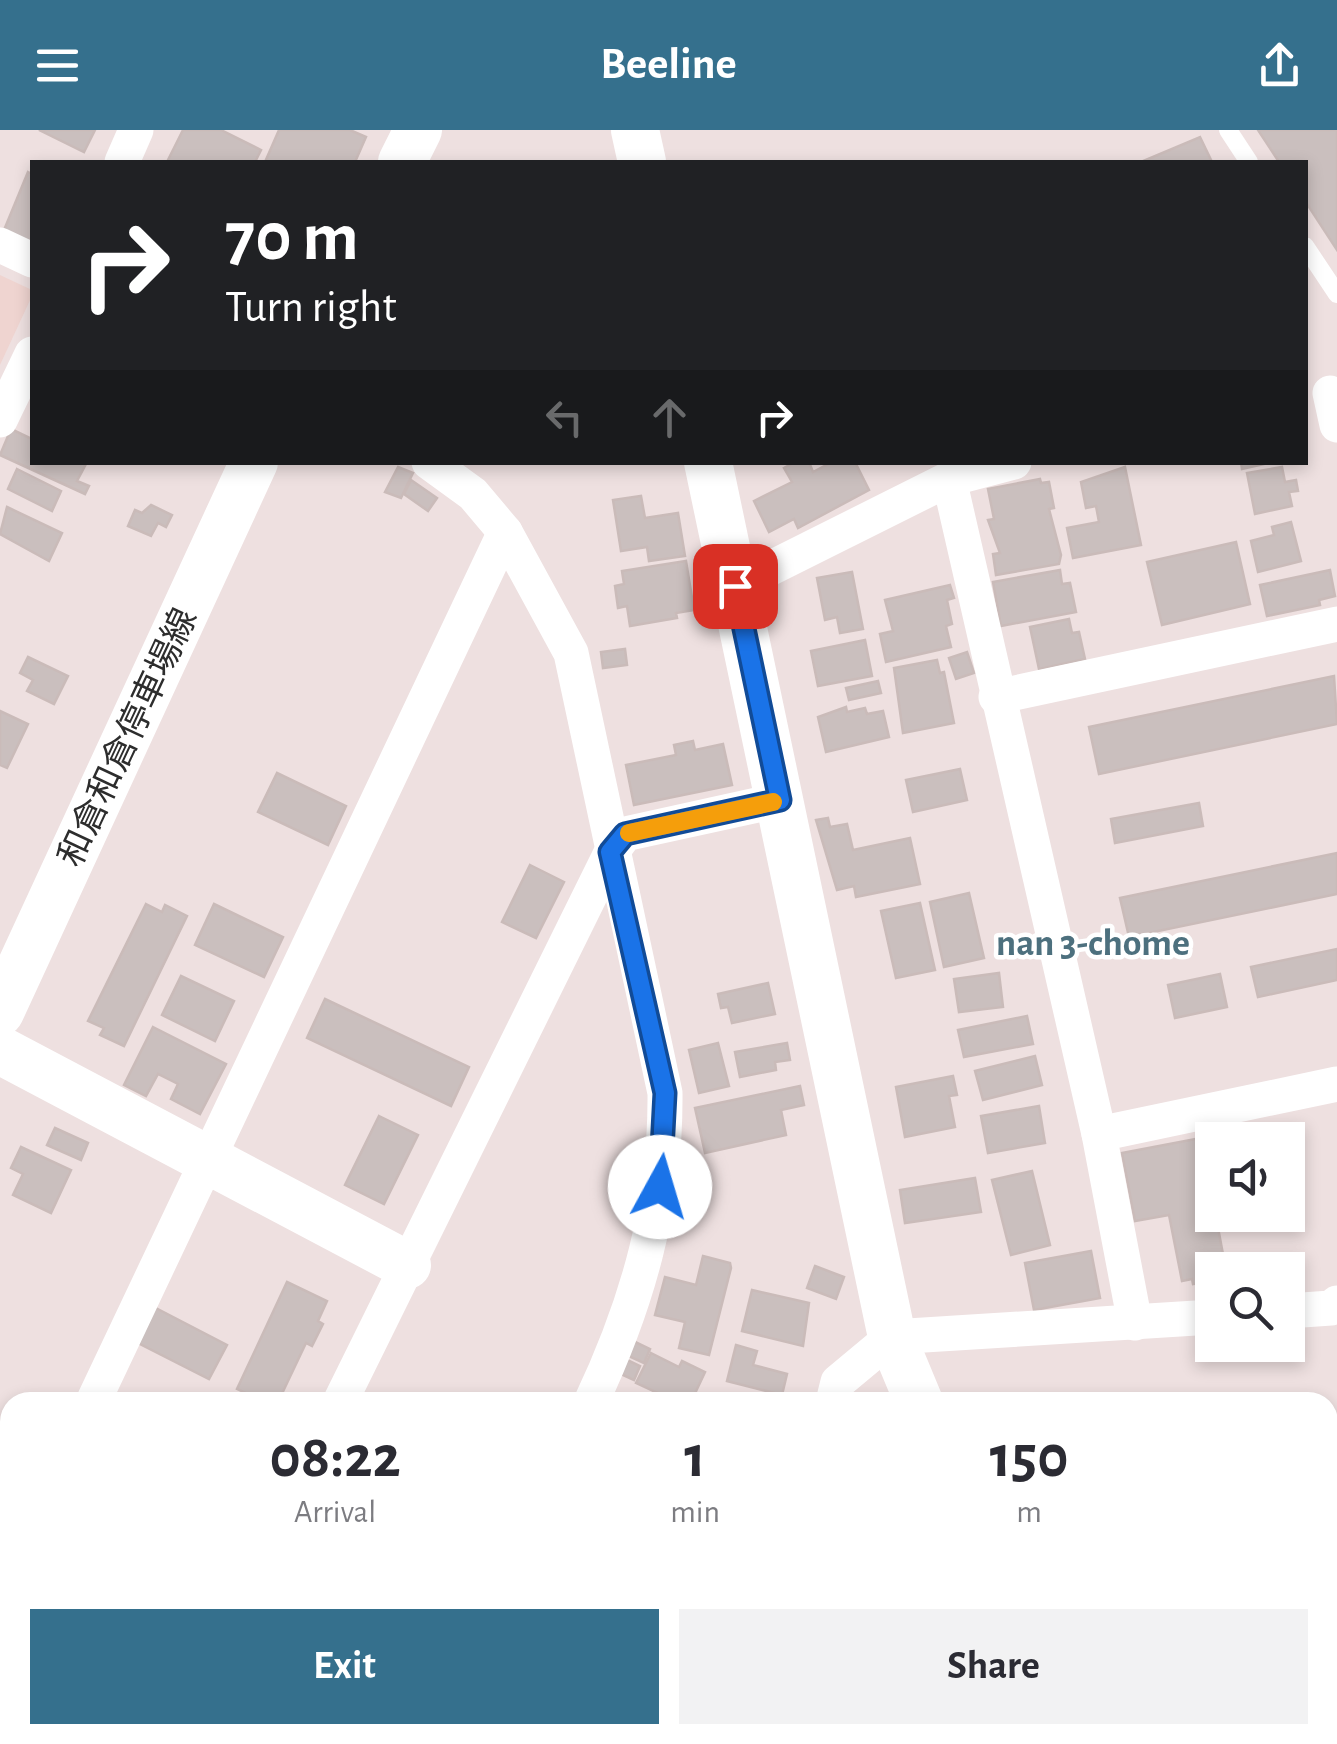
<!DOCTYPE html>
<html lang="en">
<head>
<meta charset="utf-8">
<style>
	:root { --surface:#fff; --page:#f2f2f3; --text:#2b2b33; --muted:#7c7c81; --accent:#35708d }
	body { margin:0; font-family:"Alegreya Sans","Noto Sans JP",sans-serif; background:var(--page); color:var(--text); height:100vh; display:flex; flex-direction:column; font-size:38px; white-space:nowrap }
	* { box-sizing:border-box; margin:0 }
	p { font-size:32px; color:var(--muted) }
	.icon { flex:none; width:55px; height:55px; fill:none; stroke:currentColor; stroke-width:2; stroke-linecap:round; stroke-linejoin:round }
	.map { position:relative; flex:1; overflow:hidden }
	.drawer { position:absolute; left:0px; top:1262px; width:1338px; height:352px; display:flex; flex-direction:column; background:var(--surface); border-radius:30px 30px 0 0; box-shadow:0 5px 15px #0003 }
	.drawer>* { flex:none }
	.top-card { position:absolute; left:30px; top:30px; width:1278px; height:305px; border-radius:0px; box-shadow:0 5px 15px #0003; background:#202124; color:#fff; overflow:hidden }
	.fabs { position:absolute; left:1195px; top:992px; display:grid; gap:20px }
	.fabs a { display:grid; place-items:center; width:110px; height:110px; border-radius:0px; background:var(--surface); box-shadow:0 5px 15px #0003; font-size:50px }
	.pin { position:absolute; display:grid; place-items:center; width:85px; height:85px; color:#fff; margin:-42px; border-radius:20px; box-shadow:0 5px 15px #0006 }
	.me { position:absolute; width:110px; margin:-55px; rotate:6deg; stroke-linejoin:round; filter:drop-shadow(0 0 8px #0008) }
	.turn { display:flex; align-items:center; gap:35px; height:210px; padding:0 30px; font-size:45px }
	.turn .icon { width:130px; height:130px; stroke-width:2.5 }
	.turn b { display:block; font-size:70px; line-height:85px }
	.lanes { display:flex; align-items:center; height:95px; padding:0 30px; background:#0003; justify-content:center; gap:50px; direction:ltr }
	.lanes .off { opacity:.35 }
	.eta { display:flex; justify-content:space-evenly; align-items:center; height:170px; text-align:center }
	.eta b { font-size:60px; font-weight:600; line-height:70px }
	.cta { display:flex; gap:20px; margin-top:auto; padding:20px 30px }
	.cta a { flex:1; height:115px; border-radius:0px; background:var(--accent); color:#fff; font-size:40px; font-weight:600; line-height:115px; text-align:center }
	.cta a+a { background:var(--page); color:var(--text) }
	header { display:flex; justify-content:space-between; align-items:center; height:130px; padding:0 30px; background:var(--accent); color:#fff; font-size:45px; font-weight:600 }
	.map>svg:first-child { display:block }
</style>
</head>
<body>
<header><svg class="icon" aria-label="menu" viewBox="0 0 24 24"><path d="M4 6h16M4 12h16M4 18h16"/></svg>Beeline<svg class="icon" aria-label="share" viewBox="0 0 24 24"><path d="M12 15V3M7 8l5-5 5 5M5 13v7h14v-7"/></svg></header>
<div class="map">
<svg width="1337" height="1614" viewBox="0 0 1337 1614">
	<rect width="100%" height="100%" fill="#eee0e0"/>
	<polygon fill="#efd4d0" points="0,145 32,160 32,166 0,235"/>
	<g fill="#cabfbe" stroke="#cabbb9" stroke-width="2.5">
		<polygon points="39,0 95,0 84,22"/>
		<polygon points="183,0 221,0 261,20 255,32 167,32"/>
		<polygon points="279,0 350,0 366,7 355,32 265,32"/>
		<polygon points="1258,0 1337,0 1337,120 1305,71 1305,32 1279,32"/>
		<polygon points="1200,7 1212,32 1141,32"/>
		<polygon points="28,42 32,44 32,112 4,100"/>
		<polygon points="11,299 32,309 32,332 86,334 77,351 89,356 85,364 0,325"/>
		<polygon points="795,332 809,332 813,342 832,332 855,332 869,360 798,398 794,389 769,402 754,371 792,352 784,338"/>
		<polygon points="1241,332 1273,332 1242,339"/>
		<polygon points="398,337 413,343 401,368 385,362"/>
		<polygon points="1125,337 1141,415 1073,428 1067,398 1099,392 1096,376 1086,378 1081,352"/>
		<polygon points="1282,337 1285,352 1296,350 1298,361 1289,362 1292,376 1255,384 1247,343"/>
		<polygon points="17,339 61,361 52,381 8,359"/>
		<polygon points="1040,349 1041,353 1049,352 1054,378 1049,379 1061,425 1059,434 996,445 993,424 1000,423 988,390 994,389 988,359"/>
		<polygon points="411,350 437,368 428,381 404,364"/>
		<polygon points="641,366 645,388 678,383 685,426 649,431 647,417 621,421 613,370"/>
		<polygon points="151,375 172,385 166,397 158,393 151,406 128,396 135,380 142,383"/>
		<polygon points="7,377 62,403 49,431 0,404"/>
		<polygon points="1291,392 1301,431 1258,442 1251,411 1274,405 1272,397"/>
		<polygon points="1236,412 1250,474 1162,495 1147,432"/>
		<polygon points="686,431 694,480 676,483 677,488 630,496 627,476 618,478 615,456 624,454 622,441"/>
		<polygon points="1060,440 1062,454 1070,453 1076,482 1001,496 993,452"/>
		<polygon points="1330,440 1335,466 1319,470 1320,475 1267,486 1260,455"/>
		<polygon points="852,442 863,499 840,503 837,487 825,490 817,448"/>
		<polygon points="950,455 954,468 947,470 952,494 946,496 951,517 886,532 880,504 893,501 885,470"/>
		<polygon points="1069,489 1072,503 1079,502 1085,529 1039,539 1030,497"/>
		<polygon points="865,510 872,546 818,556 811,521"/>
		<polygon points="625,519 627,535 603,538 601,522"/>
		<polygon points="967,522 974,543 956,549 949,528"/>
		<polygon points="28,527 68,546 54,574 27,561 33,550 20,543"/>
		<polygon points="937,530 940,543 944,542 954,593 903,603 894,538"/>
		<polygon points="1334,546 1337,594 1099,644 1089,597"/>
		<polygon points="878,551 881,563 849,570 846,558"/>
		<polygon points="846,577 847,582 865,578 867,584 883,581 889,607 826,622 818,587"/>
		<polygon points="0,581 28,594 7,638 0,635"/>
		<polygon points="693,611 695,620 723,614 732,655 634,675 626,635 676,625 674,615"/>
		<polygon points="960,639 967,670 913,682 906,650"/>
		<polygon points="277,643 346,676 328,715 258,682"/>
		<polygon points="1199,673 1203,696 1115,713 1111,689"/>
		<polygon points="828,688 830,697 847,694 853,720 910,708 920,754 856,767 854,756 837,760 816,690"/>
		<polygon points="1337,723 1337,764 1129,807 1120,768"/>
		<polygon points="530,735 564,752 536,808 502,792"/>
		<polygon points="969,763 984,828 944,837 930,772"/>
		<polygon points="920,773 935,840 896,848 881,781"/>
		<polygon points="146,774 162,782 165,775 187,786 124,916 100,905 104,898 88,891"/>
		<polygon points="214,774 283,807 264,847 195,815"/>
		<polygon points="1337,819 1337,850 1258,867 1251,837"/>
		<polygon points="999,843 1003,877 959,882 954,849"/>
		<polygon points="1220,844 1227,877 1175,888 1168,855"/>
		<polygon points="181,846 234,871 215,911 162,885"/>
		<polygon points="768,853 775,884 732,893 728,877 721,878 718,864"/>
		<polygon points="325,869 469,937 451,976 307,908"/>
		<polygon points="1027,886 1033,914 964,927 958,900"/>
		<polygon points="153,897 226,934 200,984 171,969 178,954 158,944 146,966 124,955"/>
		<polygon points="718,913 729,956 699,963 689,920"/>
		<polygon points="787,913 790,930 775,932 776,940 740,947 735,922"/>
		<polygon points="1035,926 1042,955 983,970 975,941"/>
		<polygon points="953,946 957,965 949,966 955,997 905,1007 896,957"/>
		<polygon points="800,956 804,975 781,980 786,1005 705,1023 695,978"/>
		<polygon points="1039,976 1045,1013 988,1023 981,986"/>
		<polygon points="379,986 418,1005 384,1074 345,1055"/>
		<polygon points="55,998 88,1013 81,1030 47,1015"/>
		<polygon points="1201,1008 1226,1140 1212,1140 1212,1151 1193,1154 1192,1149 1182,1151 1169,1085 1135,1091 1122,1023"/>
		<polygon points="21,1017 71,1040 51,1083 13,1065 23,1044 11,1038"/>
		<polygon points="1032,1041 1050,1115 1011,1125 992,1050"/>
		<polygon points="975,1048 981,1082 905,1093 900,1060"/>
		<polygon points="1091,1121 1100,1168 1034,1180 1025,1133"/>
		<polygon points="703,1126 730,1133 731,1138 709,1225 679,1218 685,1192 655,1185 665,1147 696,1155"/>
		<polygon points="815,1136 844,1147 836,1169 807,1158"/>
		<polygon points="287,1152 327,1171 318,1191 323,1194 312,1216 306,1213 278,1272 265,1272 237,1259"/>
		<polygon points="752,1160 809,1173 803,1216 742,1201"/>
		<polygon points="150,1175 227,1215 209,1249 132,1210"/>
		<polygon points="631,1210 650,1219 644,1233 624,1224"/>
		<polygon points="736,1215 757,1221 753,1235 787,1244 782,1265 727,1251"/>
		<polygon points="651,1223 679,1237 682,1231 705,1242 691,1272 677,1272 636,1253"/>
		<polygon points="621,1227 640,1236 634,1250 614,1241"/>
		<polygon points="74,1605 130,1605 135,1608 132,1614 92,1614"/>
		<polygon points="452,1605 508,1605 526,1614 448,1614"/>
		<polygon points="604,1605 674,1605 681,1614 599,1614"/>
		<polygon points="831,1605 913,1605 917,1614 834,1614"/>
		<polygon points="924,1605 991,1605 995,1614 928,1614"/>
		<polygon points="1098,1605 1143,1605 1147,1614 1102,1614"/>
	</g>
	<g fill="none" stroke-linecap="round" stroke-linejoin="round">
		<g stroke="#fff" stroke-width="18">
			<polyline points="1228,0 1249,32"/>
			<polyline points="1305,116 1337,164"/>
		</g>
		<g stroke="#fff" stroke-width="35">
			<polyline points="122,32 136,0"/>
			<polyline points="0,115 32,130"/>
			<polyline points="1330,263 1337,295"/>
			<polyline points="0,290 32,224"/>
			<path d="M 429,332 L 473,364 L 505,402 L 571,523 L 665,963 C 666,1074 638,1173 591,1272"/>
			<polyline points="949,349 1099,1004 1135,1193"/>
			<polyline points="735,456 949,349 1014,332"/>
			<polyline points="996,567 1337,494"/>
			<polyline points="1099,1004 1337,954"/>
			<polyline points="1288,1181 1331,1178 1337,1173"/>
			<polyline points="93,1272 505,402"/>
			<polyline points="340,1272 611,723 625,704 780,670"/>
			<polyline points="833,1272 838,1252 892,1207 1212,1187"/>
			<polyline points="0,1471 10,1450"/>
			<polyline points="797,1605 800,1614"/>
			<polyline points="174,1614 178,1605"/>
			<polyline points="426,1614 431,1605"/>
			<polyline points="723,1614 728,1605"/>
		</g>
		<g stroke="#fff" stroke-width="48">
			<polyline points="635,0 642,32"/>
			<polyline points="402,32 418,0"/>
			<polyline points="708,332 892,1207 919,1272"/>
			<polyline points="0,882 254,332"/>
			<polyline points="0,920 407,1135"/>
			<polyline points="1054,1605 1058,1614"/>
		</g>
	</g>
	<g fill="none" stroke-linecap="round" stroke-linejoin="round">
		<defs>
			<polyline id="route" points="660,1057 665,963 610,722 625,704 780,670 735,456"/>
		</defs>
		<use href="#route" stroke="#114b97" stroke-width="25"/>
		<use href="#route" stroke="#1a73e8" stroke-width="18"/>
		<polyline stroke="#f59e0b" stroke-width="18" points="629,703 773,672"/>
	</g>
	<g text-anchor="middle" stroke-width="9" stroke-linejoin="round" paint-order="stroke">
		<g font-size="35" fill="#2d2d2d" stroke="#fff">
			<text transform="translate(127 607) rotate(-65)" y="12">和倉和倉停車場線</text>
		</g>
		<g font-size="38" font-weight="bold" fill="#4d707e" stroke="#fff">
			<text x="1093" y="825">nan 3-chome</text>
		</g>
	</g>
</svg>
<div class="fabs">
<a><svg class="icon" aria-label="sound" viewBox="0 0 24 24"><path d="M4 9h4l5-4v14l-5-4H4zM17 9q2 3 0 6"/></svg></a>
<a><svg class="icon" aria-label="search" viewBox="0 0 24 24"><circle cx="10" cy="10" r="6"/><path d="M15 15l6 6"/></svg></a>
</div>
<div class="pin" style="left:735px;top:456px;background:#d93025"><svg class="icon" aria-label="arrive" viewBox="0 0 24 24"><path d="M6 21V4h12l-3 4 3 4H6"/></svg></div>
<svg class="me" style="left:660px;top:1057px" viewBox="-20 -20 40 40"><circle r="19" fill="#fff"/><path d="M0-13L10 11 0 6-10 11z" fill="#1a73e8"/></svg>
<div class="top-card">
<div class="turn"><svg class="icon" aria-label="right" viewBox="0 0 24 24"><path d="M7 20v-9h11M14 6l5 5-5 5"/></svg><div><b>70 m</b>Turn right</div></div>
<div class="lanes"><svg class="icon off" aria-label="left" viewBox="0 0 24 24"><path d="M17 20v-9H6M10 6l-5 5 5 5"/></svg><svg class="icon off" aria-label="ahead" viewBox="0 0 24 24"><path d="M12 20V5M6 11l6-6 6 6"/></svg><svg class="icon" aria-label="right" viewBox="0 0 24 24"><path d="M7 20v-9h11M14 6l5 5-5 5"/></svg></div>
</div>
<section class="drawer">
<div class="eta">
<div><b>08:22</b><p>Arrival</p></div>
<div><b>1</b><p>min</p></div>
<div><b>150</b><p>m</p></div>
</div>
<div class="cta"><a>Exit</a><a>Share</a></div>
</section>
</div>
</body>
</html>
